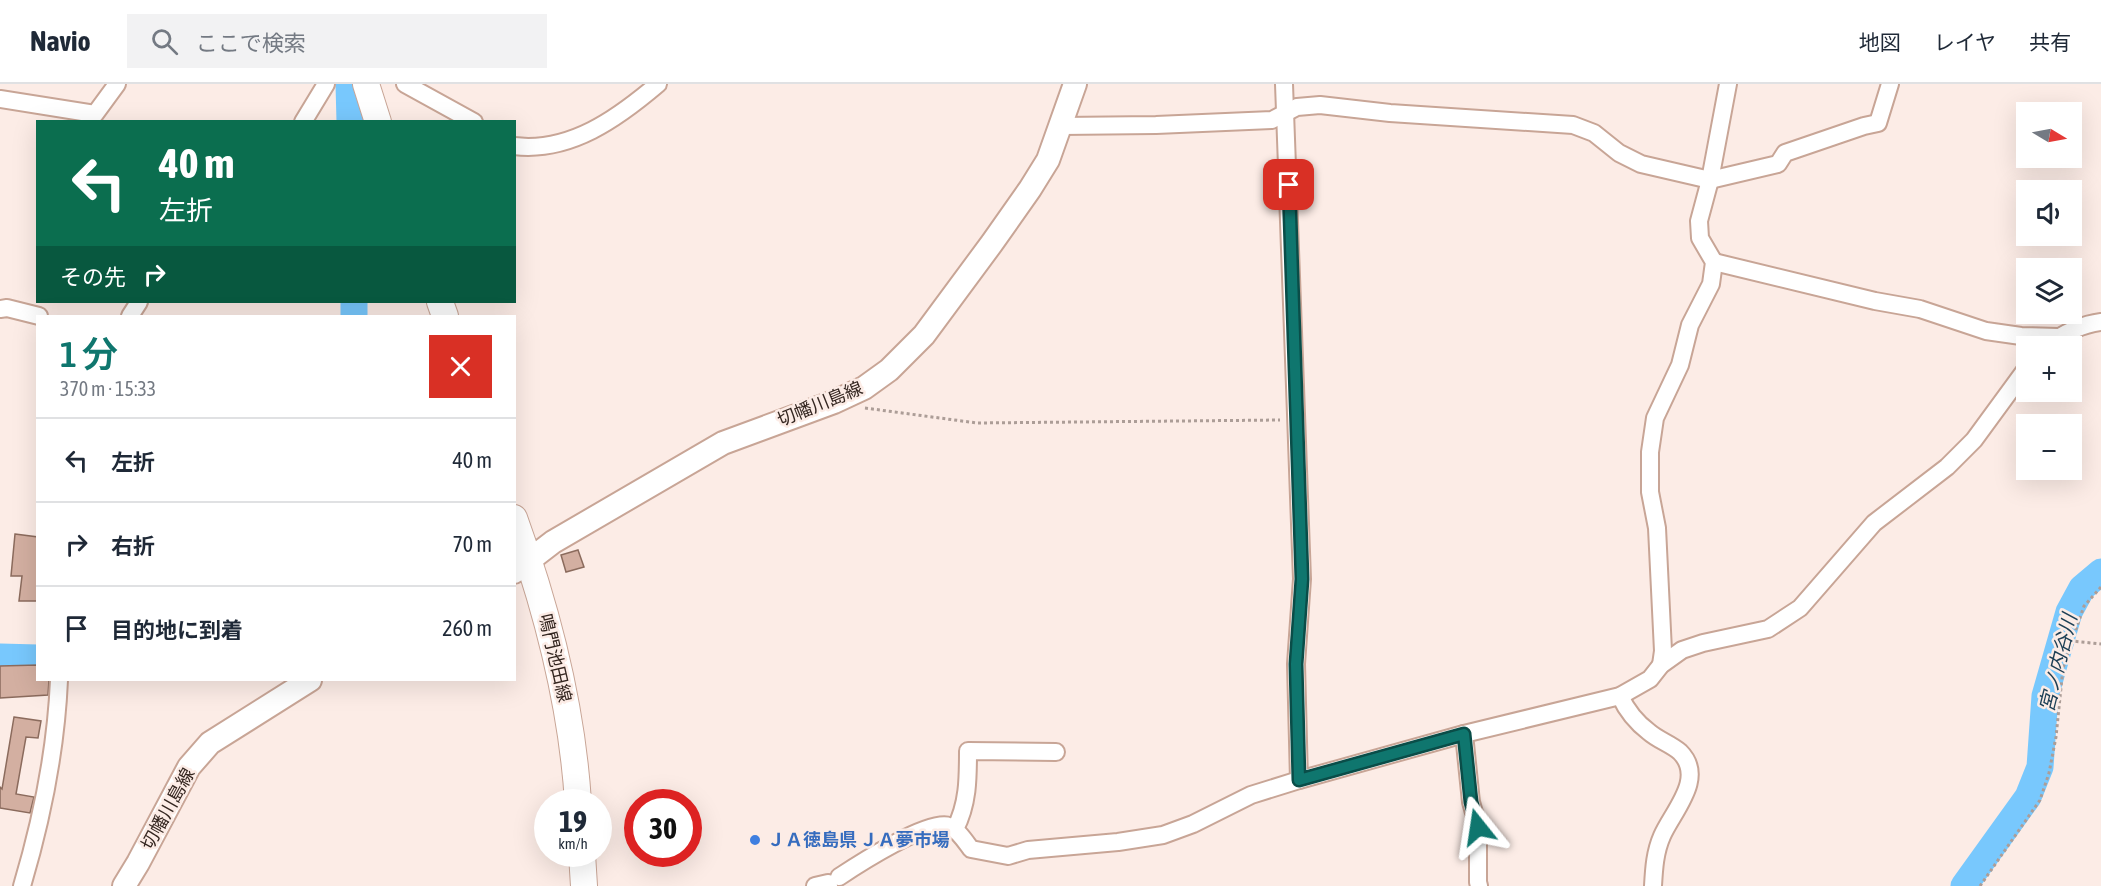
<!DOCTYPE html>
<html lang="ja">
<head>
<meta charset="utf-8">
<style>
	:root { --surface:#fff; --page:#f2f2f3; --text:#1f2937; --muted:#747a83; --line:#e0e1e3; --accent:#0f766e }
	body { margin:0; font-family:"Asap Condensed","Noto Sans JP",sans-serif; background:var(--page); color:var(--text); height:100vh; display:flex; flex-direction:column; font-size:22px; white-space:nowrap }
	* { box-sizing:border-box; margin:0 }
	p { font-size:20px; color:var(--muted) }
	.icon { flex:none; width:33px; height:33px; fill:none; stroke:currentColor; stroke-width:2; stroke-linecap:round; stroke-linejoin:round }
	.map { position:relative; flex:1; overflow:hidden }
	.details { position:absolute; left:36px; top:231px; width:480px; height:366px; display:flex; flex-direction:column; background:var(--surface); border-radius:0px; box-shadow:0 6px 24px #0002 }
	.details>* { flex:none }
	.banner { position:absolute; left:36px; top:36px; width:480px; height:183px; border-radius:0px; box-shadow:0 6px 24px #0002; background:#0b6e4f; color:#fff; overflow:hidden }
	.needle { width:39px; rotate:100deg }
	.fabs { position:absolute; left:2016px; top:18px; display:grid; gap:12px }
	.fabs a { display:grid; place-items:center; width:66px; height:66px; border-radius:0px; background:var(--surface); box-shadow:0 6px 24px #0002; font-size:30px }
	.speed { position:absolute; left:534px; top:705px; display:flex; gap:12px; font-size:30px; font-weight:700; text-align:center }
	.speed>* { display:grid; place-content:center; width:78px; height:78px; border-radius:50%; background:var(--surface); box-shadow:0 6px 24px #0002; line-height:1 }
	.speed small { font-size:15px; font-weight:400 }
	.speed .limit { border:9px solid #d22; background:#fff; color:#111 }
	.pin { position:absolute; display:grid; place-items:center; width:51px; height:51px; color:#fff; margin:-26px; border-radius:12px; box-shadow:0 3px 9px #0006 }
	.me { position:absolute; width:66px; margin:-33px; rotate:345deg; stroke-linejoin:round; filter:drop-shadow(0 0 4px #0008) }
	.turn { display:flex; align-items:center; gap:21px; height:126px; padding:0 24px; font-size:27px }
	.turn .icon { width:78px; height:78px; stroke-width:2.5 }
	.turn b { display:block; font-size:42px; line-height:51px }
	.then { display:flex; align-items:center; height:57px; padding:0 24px; background:#0003; gap:12px; font-size:22px }
	.round { display:grid; place-items:center; flex:none; width:63px; height:63px; border-radius:0px; background:var(--page) }
	.overview { display:flex; align-items:center; justify-content:space-between; height:102px; padding:0 24px }
	h1 { font-size:36px; font-weight:600; line-height:45px; color:var(--accent) }
	ul { padding:0; list-style:none }
	li { display:flex; align-items:center; gap:18px; height:84px; padding:0 24px; border-top:2px solid var(--line) }
	li div { flex:1 }
	li b { display:block; font-size:22px }
	li em { font-style:normal }
	header { display:flex; align-items:center; gap:36px; box-sizing:border-box; height:84px; padding:0 30px; background:var(--surface); border-bottom:2px solid var(--line) }
	header strong { font-size:28px }
	nav { display:flex; gap:33px; margin-inline-start:auto; font-size:21px }
	.search { width:420px; height:54px; background:var(--page); display:flex; align-items:center; gap:15px; box-sizing:border-box; padding:0 21px; border-radius:0px; color:var(--muted); font-size:22px }
	.map>svg:first-child { display:block }
</style>
</head>
<body>
<header>
<strong>Navio</strong>
<div class="search"><svg class="icon" aria-label="search" viewBox="0 0 24 24"><circle cx="10" cy="10" r="6"/><path d="M15 15l6 6"/></svg>ここで検索</div>
<nav><a>地図</a><a>レイヤ</a><a>共有</a></nav>
</header>
<div class="map">
<svg width="2101" height="802" viewBox="0 0 2101 802">
	<rect width="100%" height="100%" fill="#fcece6"/>
	<g fill="none" stroke-linecap="round" stroke-linejoin="round">
		<g stroke="#78c8fd" stroke-width="27">
			<polyline points="349,0 350,38"/>
			<polyline points="354,232 354,218"/>
			<polyline points="0,573 38,574"/>
			<polyline points="1964,802 2028,713 2040,683 2045,612 2069,528 2082,504 2101,488"/>
		</g>
	</g>
	<g fill="#d3afa1" stroke="#8b6b5d" stroke-width="1.5">
		<polygon points="15,450 38,453 38,517 19,517 22,492 11,492"/>
		<polygon points="578,466 584,483 566,488 561,471"/>
		<polygon points="38,581 38,596 49,596 48,611 0,614 0,582"/>
		<polygon points="14,633 41,637 38,654 26,653 16,710 34,713 30,729 0,724 0,703 2,705"/>
	</g>
	<g fill="none" stroke-linecap="round" stroke-linejoin="round">
		<defs>
			<g id="minor">
				<polyline points="405,0 474,38"/>
				<polyline points="1284,0 1302,495 1296,580 1299,696"/>
				<polyline points="0,15 95,30 117,0"/>
				<polyline points="303,38 326,0"/>
				<polyline points="1061,42 1156,41 1272,36 1297,23 1320,21 1390,29 1573,41 1594,49 1619,69 1641,80 1710,96 1778,80 1785,69 1864,42 1878,39 1890,0"/>
				<path d="M 514,62 C 570,69 618,34 658,0"/>
				<polyline points="1714,178 1875,217 1920,225 1986,247 2021,252 2058,253"/>
				<polyline points="0,225 7,224 39,232"/>
				<polyline points="130,232 139,218"/>
				<path d="M 2050,260 C 2063,249 2084,240 2101,238"/>
				<polyline points="1661,581 1663,567 1657,444 1650,408 1650,368 1655,334 1680,281 1690,241 1711,200 1714,178 1700,154 1699,137 1710,96 1728,0"/>
				<path d="M 1620,612 C 1626,625 1637,639 1649,648 C 1658,656 1671,660 1680,668 C 1706,694 1673,727 1662,752 C 1655,768 1654,784 1653,802"/>
				<polyline points="1464,650 1471,718 1478,743 1478,798 1479,802"/>
				<path d="M 955,745 C 968,720 968,695 968,667 L 1056,668"/>
				<path d="M 839,793 C 857,781 930,734 949,742 C 958,746 965,757 971,765 L 1008,772 L 1028,766 L 1118,758 L 1163,751 L 1193,740 L 1251,711 L 1299,696 L 1464,650 L 1620,612 L 1650,595 L 1661,581 L 1682,566 L 1703,559 L 1768,545 L 1800,524 L 1874,439 L 1947,383 L 1974,356 L 2026,285"/>
				<path d="M 22,802 C 42,735 56,665 59,596"/>
				<polyline points="815,802 828,799 829,802"/>
			</g>
			<g id="secondary">
				<polyline points="514,488 553,458 723,359 834,318 864,304 889,286 924,251 992,159 1030,105 1048,76 1075,0"/>
				<polyline points="124,802 138,779 189,683 210,659 310,596"/>
			</g>
			<g id="primary">
				<polyline points="366,0 378,38"/>
				<polyline points="440,218 445,232"/>
				<path d="M 514,434 C 547,525 572,622 578,718"/>
				<polyline points="582,770 584,802"/>
			</g>
		</defs>
		<use href="#minor" stroke="#c8a596" stroke-width="20"/>
		<use href="#secondary" stroke="#c8a596" stroke-width="26"/>
		<use href="#primary" stroke="#c8a596" stroke-width="28"/>
		<g stroke="#ac9d97" stroke-width="3" stroke-dasharray="3 3" stroke-linecap="butt">
			<polyline points="865,324 977,339 1280,336"/>
			<polyline points="2101,503 2084,522 2072,557 2101,560"/>
			<polyline points="1980,802 2040,716 2049,689 2056,653 2063,584 2072,557"/>
		</g>
		<use href="#minor" stroke="#fff" stroke-width="16"/>
		<use href="#secondary" stroke="#fff" stroke-width="22"/>
		<use href="#primary" stroke="#fff" stroke-width="26"/>
	</g>
	<g fill="none" stroke-linecap="round" stroke-linejoin="round">
		<defs>
			<polyline id="route" points="1289,101 1302,495 1296,580 1299,696 1464,650 1471,718 1478,743"/>
		</defs>
		<use href="#route" stroke="#0a4d48" stroke-width="15"/>
		<use href="#route" stroke="#0f766e" stroke-width="10"/>
	</g>
	<circle fill="#3f7fe0" stroke="#fcece6" stroke-width="2" cx="755" cy="756" r="6"/>
	<g text-anchor="middle" stroke-width="5" stroke-linejoin="round" paint-order="stroke">
		<g font-size="18" fill="#342620" stroke="#fcece6">
			<text transform="translate(820 320) rotate(-22)" y="6">切幡川島線</text>
			<text transform="translate(555 574) rotate(77)" y="6">鳴門池田線</text>
			<text transform="translate(168 725) rotate(-61)" y="6">切幡川島線</text>
		</g>
		<g font-size="18" font-weight="bold" fill="#366cbe" stroke="#fcece6" text-anchor="start">
			<text x="767" y="762">ＪＡ徳島県 ＪＡ夢市場</text>
		</g>
		<g font-size="20" font-style="italic" fill="#1e4056" stroke="#fcece6">
			<text transform="translate(2058 579) rotate(-76)" y="7">宮ノ内谷川</text>
		</g>
	</g>
</svg>
<div class="fabs">
<a><svg class="needle" viewBox="-14 -14 28 28"><path d="M0-13l5 13h-10z" fill="#e53935"/><path d="M0 13l5-13h-10z" fill="#747a83"/></svg></a>
<a><svg class="icon" aria-label="sound" viewBox="0 0 24 24"><path d="M4 9h4l5-4v14l-5-4H4zM17 9q2 3 0 6"/></svg></a>
<a><svg class="icon" aria-label="layers" viewBox="0 0 24 24"><path d="M12 4l9 5-9 5-9-5zM3 14l9 5 9-5"/></svg></a>
<a>+</a>
<a>−</a>
</div>
<div class="speed"><div>19<small>km/h</small></div><div class="limit">30</div></div>
<div class="pin" style="left:1289px;top:101px;background:#d93025"><svg class="icon" aria-label="arrive" viewBox="0 0 24 24"><path d="M6 21V4h12l-3 4 3 4H6"/></svg></div>
<svg class="me" style="left:1478px;top:743px" viewBox="-20 -20 40 40"><path d="M0-17L14 15 0 8-14 15z" fill="#0f766e" stroke="#fff" stroke-width="4"/></svg>
<div class="banner">
<div class="turn"><svg class="icon" aria-label="left" viewBox="0 0 24 24"><path d="M17 20v-9H6M10 6l-5 5 5 5"/></svg><div><b>40 m</b>左折</div></div>
<div class="then">その先<svg class="icon" aria-label="right" viewBox="0 0 24 24"><path d="M7 20v-9h11M14 6l5 5-5 5"/></svg></div>
</div>
<section class="details">
<div class="overview"><div><h1>1 分</h1><p>370 m · 15:33</p></div><a class="round" style="background:#d93025;color:#fff"><svg class="icon" aria-label="close" viewBox="0 0 24 24"><path d="M6 6l12 12M18 6L6 18"/></svg></a></div>
<ul>
<li><svg class="icon" aria-label="left" viewBox="0 0 24 24"><path d="M17 20v-9H6M10 6l-5 5 5 5"/></svg><div><b>左折</b></div><em>40 m</em></li>
<li><svg class="icon" aria-label="right" viewBox="0 0 24 24"><path d="M7 20v-9h11M14 6l5 5-5 5"/></svg><div><b>右折</b></div><em>70 m</em></li>
<li><svg class="icon" aria-label="arrive" viewBox="0 0 24 24"><path d="M6 21V4h12l-3 4 3 4H6"/></svg><div><b>目的地に到着</b></div><em>260 m</em></li>
</ul>
</section>
</div>
</body>
</html>
